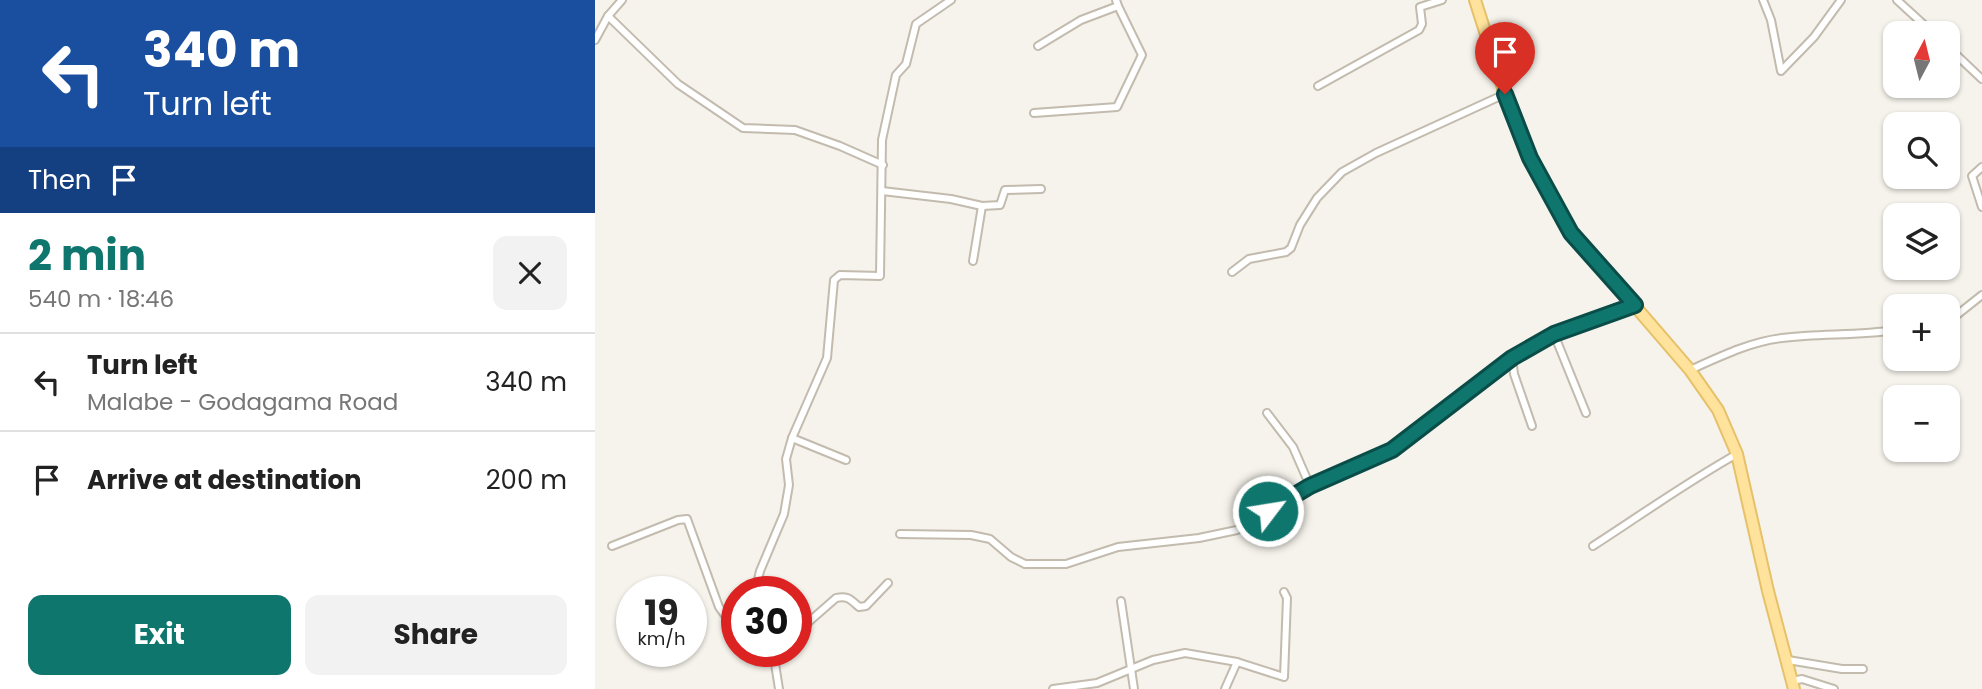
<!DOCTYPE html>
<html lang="en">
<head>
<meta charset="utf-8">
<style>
	:root { --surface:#fff; --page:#f2f2f2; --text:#222; --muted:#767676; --line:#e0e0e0; --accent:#0f766e }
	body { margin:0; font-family:Poppins,sans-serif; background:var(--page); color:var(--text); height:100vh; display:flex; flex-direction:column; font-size:26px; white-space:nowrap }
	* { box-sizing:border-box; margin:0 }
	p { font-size:23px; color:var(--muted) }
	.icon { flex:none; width:38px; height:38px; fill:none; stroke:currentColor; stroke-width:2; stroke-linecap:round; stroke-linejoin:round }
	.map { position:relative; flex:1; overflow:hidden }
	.details { display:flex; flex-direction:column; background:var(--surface); width:595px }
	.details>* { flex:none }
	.hud { background:#1a4fa0; color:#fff; overflow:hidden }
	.needle { width:46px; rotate:7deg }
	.tools { position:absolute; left:1288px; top:21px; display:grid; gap:14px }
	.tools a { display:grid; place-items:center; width:77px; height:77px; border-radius:14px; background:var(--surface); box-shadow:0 2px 5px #0004; font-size:35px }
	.speed { position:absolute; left:21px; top:576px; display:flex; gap:14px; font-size:35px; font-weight:700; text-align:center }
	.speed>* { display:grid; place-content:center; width:91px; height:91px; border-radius:50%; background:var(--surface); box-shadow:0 2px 5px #0004; line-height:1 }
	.speed small { font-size:18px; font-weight:400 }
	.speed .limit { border:10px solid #d22; background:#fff; color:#111 }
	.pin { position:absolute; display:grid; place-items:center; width:60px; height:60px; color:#fff; margin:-72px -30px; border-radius:50% 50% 50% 0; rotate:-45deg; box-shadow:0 0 7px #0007 }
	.pin .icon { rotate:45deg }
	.me { position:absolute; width:77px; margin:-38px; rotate:59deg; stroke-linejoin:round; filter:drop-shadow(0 0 5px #0008) }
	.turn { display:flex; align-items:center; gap:24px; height:147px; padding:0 28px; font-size:32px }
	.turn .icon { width:91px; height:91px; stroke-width:2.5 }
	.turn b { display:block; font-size:49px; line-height:60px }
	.then { display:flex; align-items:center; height:66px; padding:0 28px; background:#0003; gap:14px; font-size:26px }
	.round { display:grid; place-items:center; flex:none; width:74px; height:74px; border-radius:14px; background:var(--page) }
	.head { display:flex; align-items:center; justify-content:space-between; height:119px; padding:0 28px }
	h1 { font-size:42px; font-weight:700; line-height:52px; color:var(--accent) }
	.button { display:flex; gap:14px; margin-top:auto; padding:14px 28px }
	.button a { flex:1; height:80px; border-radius:14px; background:var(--accent); color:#fff; font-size:28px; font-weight:700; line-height:80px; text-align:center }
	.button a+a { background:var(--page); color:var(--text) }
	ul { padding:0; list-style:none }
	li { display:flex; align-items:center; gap:21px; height:98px; padding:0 28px; border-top:2px solid var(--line) }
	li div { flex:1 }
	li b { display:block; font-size:26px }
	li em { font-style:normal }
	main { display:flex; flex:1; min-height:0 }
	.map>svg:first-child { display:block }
</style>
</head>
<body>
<main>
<section class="details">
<div class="hud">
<div class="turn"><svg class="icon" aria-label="left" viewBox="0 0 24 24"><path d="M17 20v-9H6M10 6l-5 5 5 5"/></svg><div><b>340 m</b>Turn left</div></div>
<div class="then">Then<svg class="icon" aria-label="arrive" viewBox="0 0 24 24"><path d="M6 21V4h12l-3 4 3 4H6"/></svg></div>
</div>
<div class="head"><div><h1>2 min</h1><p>540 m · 18:46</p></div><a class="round"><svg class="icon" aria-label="close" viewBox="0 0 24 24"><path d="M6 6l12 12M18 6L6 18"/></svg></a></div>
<ul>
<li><svg class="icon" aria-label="left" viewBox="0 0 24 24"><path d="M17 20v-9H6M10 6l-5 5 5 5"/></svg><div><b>Turn left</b><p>Malabe - Godagama Road</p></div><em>340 m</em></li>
<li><svg class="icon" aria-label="arrive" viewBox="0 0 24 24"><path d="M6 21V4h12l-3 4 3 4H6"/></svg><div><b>Arrive at destination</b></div><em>200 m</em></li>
</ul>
<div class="button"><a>Exit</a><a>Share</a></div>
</section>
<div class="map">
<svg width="1387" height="689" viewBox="0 0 1387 689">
	<rect width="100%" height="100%" fill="#f6f3ec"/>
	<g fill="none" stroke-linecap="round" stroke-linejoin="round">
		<defs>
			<g id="minor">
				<polyline points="1168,0 1176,20 1186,71 1219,37 1246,0"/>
				<polyline points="1302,0 1338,33"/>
				<polyline points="13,16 83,84 148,128 200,130 245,146 288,165"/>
				<polyline points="0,40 13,16 27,0"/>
				<polyline points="443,46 486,20 523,6 521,0"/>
				<polyline points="1353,47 1387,79"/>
				<polyline points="723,86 824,30 827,24 825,7 847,0"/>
				<polyline points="439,113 522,107 547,55 523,6"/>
				<polyline points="1387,167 1377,176 1387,207"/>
				<polyline points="287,191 356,199 387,206 405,205 410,190 446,189"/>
				<polyline points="378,261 387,206"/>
				<polyline points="637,272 654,259 691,252 696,248 705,225 722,198 747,172 781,153 910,94"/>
				<polyline points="1353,322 1387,295"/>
				<polyline points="959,334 991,413"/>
				<polyline points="917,358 919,374 937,426"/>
				<path d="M 1095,370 C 1124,357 1154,342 1187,338 C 1225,333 1262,336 1300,330"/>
				<polyline points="672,413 698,447 715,486"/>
				<polyline points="197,438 251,460"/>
				<polyline points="305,534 376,535 395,539 416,557 430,564 471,564 523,547 604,538 642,530 715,486 798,450 917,358 959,334 1040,305"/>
				<polyline points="17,546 83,520 92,519 124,607 129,614 142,611"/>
				<path d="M 998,546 C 1046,515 1092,482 1142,454"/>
				<polyline points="160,592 165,571 189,514 194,485 191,459 197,438 232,358 239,280 245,275 285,276 287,140 301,75 311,64 321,24 356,0"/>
				<polyline points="526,601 539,689"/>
				<path d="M 201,633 L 241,598 C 253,595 256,600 264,607 L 271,606 L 293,583"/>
				<polyline points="178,651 184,689"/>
				<polyline points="1193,660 1247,669 1268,669"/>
				<polyline points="1197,681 1207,679 1239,689"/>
				<polyline points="458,689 502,683 558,660 590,653 642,662"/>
				<polyline points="630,689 642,662 689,677 692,598 689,592"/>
			</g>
			<polyline id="primary" points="880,0 910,94 935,157 977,233 1095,370 1123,410 1142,454 1173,591 1199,689"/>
		</defs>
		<use href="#minor" stroke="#c2bbae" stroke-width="10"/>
		<use href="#primary" stroke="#e6c16a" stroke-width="14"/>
		<use href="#minor" stroke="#fff" stroke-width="6"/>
		<use href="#primary" stroke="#ffe39c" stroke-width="10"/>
	</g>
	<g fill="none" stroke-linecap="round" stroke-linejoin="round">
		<defs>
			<polyline id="route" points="673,511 715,486 797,450 917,358 959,334 1040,305 976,233 935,158 910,94"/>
		</defs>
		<use href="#route" stroke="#0a4d48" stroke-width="18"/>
		<use href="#route" stroke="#0f766e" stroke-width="12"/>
	</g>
</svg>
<div class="tools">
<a><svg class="needle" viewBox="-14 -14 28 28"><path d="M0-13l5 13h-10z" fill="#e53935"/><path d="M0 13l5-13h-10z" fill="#767676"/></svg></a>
<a><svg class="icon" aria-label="search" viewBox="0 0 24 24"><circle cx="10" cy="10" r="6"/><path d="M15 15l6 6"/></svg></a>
<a><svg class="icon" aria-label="layers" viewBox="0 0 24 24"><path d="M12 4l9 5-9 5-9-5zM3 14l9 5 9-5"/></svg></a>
<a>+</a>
<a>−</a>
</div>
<div class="speed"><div>19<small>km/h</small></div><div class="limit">30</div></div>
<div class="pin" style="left:910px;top:94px;background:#d93025"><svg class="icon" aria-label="arrive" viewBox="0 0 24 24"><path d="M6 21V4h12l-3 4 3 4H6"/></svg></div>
<svg class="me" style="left:673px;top:511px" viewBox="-20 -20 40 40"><circle r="17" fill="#0f766e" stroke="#fff" stroke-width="3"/><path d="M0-11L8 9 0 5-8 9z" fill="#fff"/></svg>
</div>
</main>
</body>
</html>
